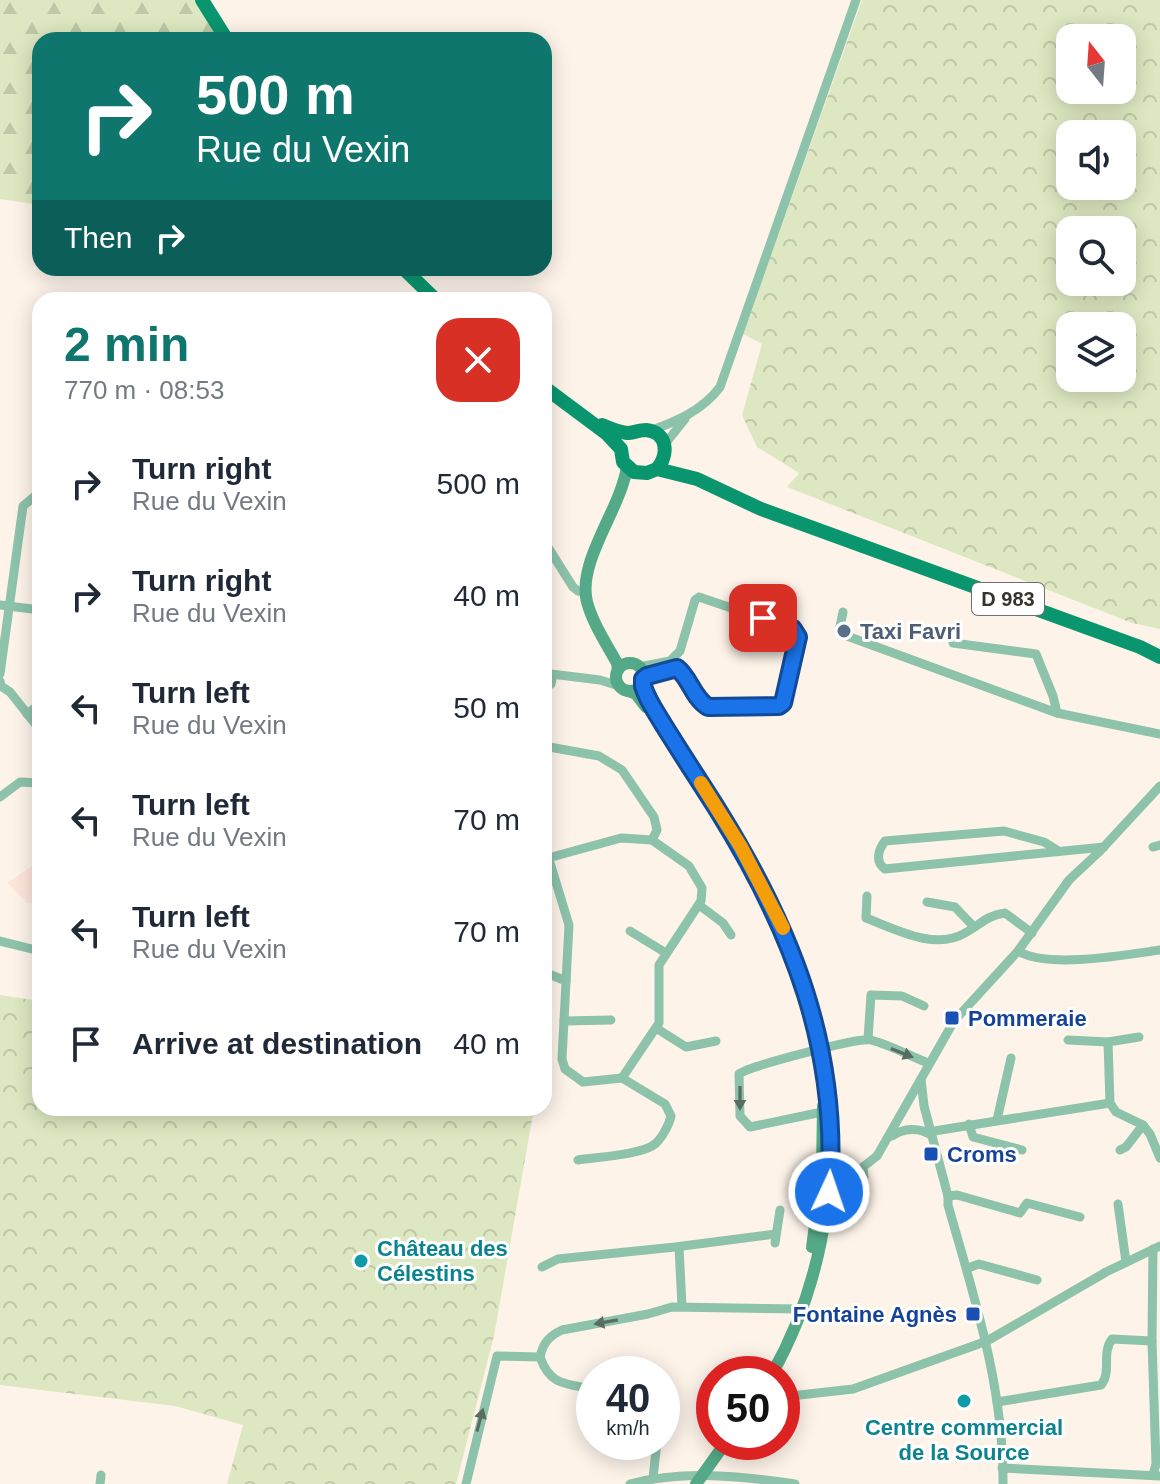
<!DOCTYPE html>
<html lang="en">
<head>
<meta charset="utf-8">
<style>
	:root { --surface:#fff; --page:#f2f2f3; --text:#1f2937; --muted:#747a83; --accent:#0f766e }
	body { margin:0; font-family:Helvetica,sans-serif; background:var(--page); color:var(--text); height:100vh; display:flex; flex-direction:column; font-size:30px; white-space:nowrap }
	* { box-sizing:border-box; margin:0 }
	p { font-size:26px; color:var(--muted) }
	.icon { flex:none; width:44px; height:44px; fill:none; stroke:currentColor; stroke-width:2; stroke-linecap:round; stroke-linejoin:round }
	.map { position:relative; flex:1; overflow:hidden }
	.sheet { position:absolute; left:32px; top:292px; width:520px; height:824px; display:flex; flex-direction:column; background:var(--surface); border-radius:24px; box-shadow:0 4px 20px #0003 }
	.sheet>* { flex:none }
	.guide { position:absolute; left:32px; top:32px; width:520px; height:244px; border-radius:24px; box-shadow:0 4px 20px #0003; background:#0f766e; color:#fff; overflow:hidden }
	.needle { width:52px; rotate:343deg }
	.fabs { position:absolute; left:1056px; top:24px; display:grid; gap:16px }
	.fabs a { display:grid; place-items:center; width:80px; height:80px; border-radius:16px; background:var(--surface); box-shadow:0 4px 20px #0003; font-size:40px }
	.speed { position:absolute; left:576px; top:1356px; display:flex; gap:16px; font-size:40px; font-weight:700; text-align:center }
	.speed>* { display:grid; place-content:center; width:104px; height:104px; border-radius:50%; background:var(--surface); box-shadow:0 4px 20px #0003; line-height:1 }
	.speed small { font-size:20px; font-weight:400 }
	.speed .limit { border:12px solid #d22; background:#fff; color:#111 }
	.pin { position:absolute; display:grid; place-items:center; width:68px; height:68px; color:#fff; margin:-34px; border-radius:16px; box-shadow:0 4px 12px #0006 }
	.me { position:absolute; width:88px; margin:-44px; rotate:3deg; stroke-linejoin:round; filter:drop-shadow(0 0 6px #0008) }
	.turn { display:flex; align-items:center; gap:28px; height:168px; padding:0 32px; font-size:36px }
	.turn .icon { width:104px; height:104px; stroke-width:2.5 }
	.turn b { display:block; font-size:56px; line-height:68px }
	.then { display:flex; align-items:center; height:76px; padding:0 32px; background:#0003; gap:16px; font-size:30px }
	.round { display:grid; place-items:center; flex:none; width:84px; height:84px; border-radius:24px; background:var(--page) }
	.headline { display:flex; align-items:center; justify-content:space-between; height:136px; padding:0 32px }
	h1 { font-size:48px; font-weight:700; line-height:60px; color:var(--accent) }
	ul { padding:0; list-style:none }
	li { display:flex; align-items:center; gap:24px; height:112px; padding:0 32px }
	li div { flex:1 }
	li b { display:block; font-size:30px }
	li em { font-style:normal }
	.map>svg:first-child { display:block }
</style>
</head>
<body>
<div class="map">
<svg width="1160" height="1484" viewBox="0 0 1160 1484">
	<defs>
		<pattern id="forest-firs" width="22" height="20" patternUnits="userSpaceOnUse" patternTransform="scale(2)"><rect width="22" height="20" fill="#dde8c2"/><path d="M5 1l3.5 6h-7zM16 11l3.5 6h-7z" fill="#bec7a7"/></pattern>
		<pattern id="park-crowns" width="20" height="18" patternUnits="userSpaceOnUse" patternTransform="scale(2)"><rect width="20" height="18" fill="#dde8c2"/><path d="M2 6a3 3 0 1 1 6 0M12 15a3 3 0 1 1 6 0" fill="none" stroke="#bec7a7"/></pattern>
	</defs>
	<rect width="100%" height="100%" fill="#fdf3e9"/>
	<polygon fill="#fee5dc" points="40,846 40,904 27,903 7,883 39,861 32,851"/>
	<polygon fill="url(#forest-firs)" points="0,0 198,0 224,40 40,40 40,205 0,199"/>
	<g fill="url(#park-crowns)" fill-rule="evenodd">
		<path d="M 862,0 L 1160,0 L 1160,629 L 1132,623 L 787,487 L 799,473 L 757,447 L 742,415 L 762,344 L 743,334 ZM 1070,38 L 1122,38 L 1122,90 L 1070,90 ZM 1070,134 L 1122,134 L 1122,186 L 1070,186 ZM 1070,230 L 1122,230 L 1122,282 L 1070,282 ZM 1070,326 L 1122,326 L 1122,378 L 1070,378 Z"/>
		<polygon points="0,995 40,1001 40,1108 534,1108 494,1336 456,1484 227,1484 243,1425 175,1406 0,1385"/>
	</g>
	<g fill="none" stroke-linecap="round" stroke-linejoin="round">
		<g stroke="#8dc2ab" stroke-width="9">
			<path d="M 649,431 C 676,422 703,410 720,387 L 856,0"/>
			<polyline points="665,444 685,419"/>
			<polyline points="544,541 573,587 578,591 585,592"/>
			<polyline points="0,605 40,610"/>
			<polyline points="843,612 840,627 847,636 1057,713 1160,734"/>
			<polyline points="953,643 1036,654 1053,696 1057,713"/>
			<path d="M 639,667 L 670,661 L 680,651 L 695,600 L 699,597 L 793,629 L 798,637 L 783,703 L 775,708 L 708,707 C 681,691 691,647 643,679"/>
			<polyline points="544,671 549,673 552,679 551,684 544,688"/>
			<polyline points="0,674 23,506 40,492"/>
			<polyline points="551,674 600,680 619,686"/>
			<polyline points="0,681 1,686 10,692 40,730"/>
			<polyline points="27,714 40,704"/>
			<polyline points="544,746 599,756 622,770 654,817 657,830 652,840 689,866 702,888 701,901 659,965 659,1023 622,1078"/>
			<polyline points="0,797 20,782 40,783"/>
			<polyline points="544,843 569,925 562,1059 565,1069 583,1082 622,1078"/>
			<polyline points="1153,847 1160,845"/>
			<path d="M 1057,850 L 1044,842 L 1004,831 L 885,841 C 879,849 874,861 885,869 L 1104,847"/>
			<polyline points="548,858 621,838 652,840"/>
			<path d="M 867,896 L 866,918 C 895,929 935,951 965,933 C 980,925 987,915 1005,913 L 1032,933"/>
			<polyline points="927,902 955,907 974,927"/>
			<polyline points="699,905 723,923 731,935"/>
			<polyline points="630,931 666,953"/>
			<polyline points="0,941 40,951"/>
			<path d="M 1018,951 C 1047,969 1125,955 1160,950"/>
			<polyline points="544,972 566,981"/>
			<polyline points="564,1021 611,1020"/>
			<polyline points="656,1028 686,1047 716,1041"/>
			<polyline points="1139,1037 1108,1042 1110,1103 1116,1112 1143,1125 1150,1134 1160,1158"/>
			<polyline points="868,1039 871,995 902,996 924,1006"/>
			<polyline points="1068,1040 1108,1042"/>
			<path d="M 921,1079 L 924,1106 L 948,1196 L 948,1205 C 974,1297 1004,1387 1003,1484"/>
			<path d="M 822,1112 L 750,1127 L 740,1116 L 739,1074 C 750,1066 859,1037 871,1040 C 890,1045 910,1056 928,1063"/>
			<polyline points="997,1120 1011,1058"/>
			<polyline points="969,1124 973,1137 1022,1150"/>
			<polyline points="928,1132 1110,1103"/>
			<path d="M 892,1136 C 904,1128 919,1127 931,1135"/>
			<polyline points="1120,1150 1126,1147 1143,1125"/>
			<path d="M 578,1160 C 595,1157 642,1155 655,1144 C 662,1138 669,1125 671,1116 L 665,1104 L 622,1078"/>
			<polyline points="823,1174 859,1170 877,1156 954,1021 1018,951 1069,880 1100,851 1160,786"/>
			<polyline points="948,1196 957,1195 1020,1213 1027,1203 1080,1217"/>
			<polyline points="1118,1204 1126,1262"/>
			<polyline points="824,1228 833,1222 864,1177 863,1168"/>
			<polyline points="775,1243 780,1210"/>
			<polyline points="679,1247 682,1306"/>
			<polyline points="1153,1249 1152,1341 1156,1464 1153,1475"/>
			<polyline points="542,1267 558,1259 675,1247 776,1234"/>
			<polyline points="968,1268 979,1264 1037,1280"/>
			<path d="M 594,1389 C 567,1384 550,1386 540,1357 C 543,1343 549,1336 562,1330 L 648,1314 L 672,1307 L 802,1309"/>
			<polyline points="782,1397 853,1389 987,1341 1106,1272 1160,1246"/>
			<path d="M 997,1402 L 1101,1385 C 1112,1372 1101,1354 1112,1339 L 1152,1341"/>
			<polyline points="1002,1468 1160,1476"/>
			<polyline points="653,1478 657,1442"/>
			<polyline points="100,1484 101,1475"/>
			<polyline points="466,1484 497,1356 540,1357"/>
			<path d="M 630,1484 C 683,1470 741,1476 795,1484"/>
		</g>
		<g stroke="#53a988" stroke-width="12">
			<circle cx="630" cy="677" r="14"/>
			<path d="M 618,670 L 617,663 C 606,643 593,624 587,602 C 577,561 620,511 627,467"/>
			<path d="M 643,682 L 646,694 C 689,767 740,836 776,913 C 845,1059 852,1231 772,1374"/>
			<polyline points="628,691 636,694 646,707"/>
			<polyline points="812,1247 822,1174 823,1106"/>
			<polyline points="696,1484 726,1442"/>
		</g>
		<g stroke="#09966e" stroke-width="14">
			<polyline points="202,0 227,40"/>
			<polyline points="403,268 436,300"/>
			<polyline points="544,387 607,434 621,449 623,462 634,472 647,473 657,469 697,479 761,509 1140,647 1160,657"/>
			<path d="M 602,425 C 609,428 618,432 627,433 C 633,433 639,430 646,430 C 668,432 669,455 657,469"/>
		</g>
	</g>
	<defs><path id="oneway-solid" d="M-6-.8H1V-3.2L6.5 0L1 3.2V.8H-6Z" transform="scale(2)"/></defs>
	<g fill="#596c61">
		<use href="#oneway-solid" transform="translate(902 1053) rotate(22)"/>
		<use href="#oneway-solid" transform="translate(740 1098) rotate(90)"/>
		<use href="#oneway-solid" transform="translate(606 1322) rotate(170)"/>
		<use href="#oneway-solid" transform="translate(480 1420) rotate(-75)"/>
	</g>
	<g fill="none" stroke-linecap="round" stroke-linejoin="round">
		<defs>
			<path id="route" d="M 763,618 L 793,629 L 798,637 L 783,703 L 779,706 L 708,707 C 693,698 690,678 677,668 L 647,676 L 643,679 L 643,686 C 647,700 656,712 663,724 C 681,753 700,782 719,812 C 792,930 840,1050 829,1192"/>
		</defs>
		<use href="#route" stroke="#114b97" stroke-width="20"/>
		<use href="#route" stroke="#1a73e8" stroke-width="14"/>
		<polyline stroke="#f59e0b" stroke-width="14" points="701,783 741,847 783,928"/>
	</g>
	<circle fill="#5c6f8a" stroke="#fff" stroke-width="3" cx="844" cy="631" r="8"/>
	<g fill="#1a4fb4" stroke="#fff" stroke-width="3">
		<rect x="944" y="1010" width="16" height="16" rx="4"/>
		<rect x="923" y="1146" width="16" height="16" rx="4"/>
		<rect x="965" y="1306" width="16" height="16" rx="4"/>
	</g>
	<g fill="#0f9aa8" stroke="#fff" stroke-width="3">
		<circle cx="361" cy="1261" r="8"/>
		<circle cx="964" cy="1401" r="8"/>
	</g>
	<g text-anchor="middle" stroke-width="6" stroke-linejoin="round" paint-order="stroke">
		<rect fill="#fff" stroke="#72706d" stroke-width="2" x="972" y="583" width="72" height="32" rx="6"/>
		<g font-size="20" font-weight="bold" fill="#36332f">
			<text x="1008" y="606">D 983</text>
		</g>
		<g font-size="22" font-weight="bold" fill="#4e5e75" stroke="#fff" text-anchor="start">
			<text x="860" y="639">Taxi Favri</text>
		</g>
		<g font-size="22" font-weight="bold" fill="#164399" stroke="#fff" text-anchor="start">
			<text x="968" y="1026">Pommeraie</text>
			<text x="947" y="1162">Croms</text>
			<text x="957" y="1322" text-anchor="end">Fontaine Agnès</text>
		</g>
		<g font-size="22" font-weight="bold" fill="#0d838f" stroke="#fff" text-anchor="start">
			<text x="377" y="1256">Château des<tspan x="377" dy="25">Célestins</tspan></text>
			<text x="964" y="1435" text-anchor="middle">Centre commercial<tspan x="964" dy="25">de la Source</tspan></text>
		</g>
	</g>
</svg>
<div class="fabs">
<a><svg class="needle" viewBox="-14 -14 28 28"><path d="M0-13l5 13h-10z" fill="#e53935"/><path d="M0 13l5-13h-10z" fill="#747a83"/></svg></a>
<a><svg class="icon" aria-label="sound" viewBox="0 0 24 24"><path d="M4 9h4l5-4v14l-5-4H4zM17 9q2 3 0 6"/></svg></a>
<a><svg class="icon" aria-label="search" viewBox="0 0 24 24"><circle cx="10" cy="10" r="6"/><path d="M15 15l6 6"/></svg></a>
<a><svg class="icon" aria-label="layers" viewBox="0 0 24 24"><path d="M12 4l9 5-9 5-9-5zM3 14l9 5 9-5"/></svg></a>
</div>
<div class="speed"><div>40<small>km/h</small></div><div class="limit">50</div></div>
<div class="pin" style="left:763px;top:618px;background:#d93025"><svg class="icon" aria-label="arrive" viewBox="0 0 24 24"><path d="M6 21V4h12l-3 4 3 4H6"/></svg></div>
<svg class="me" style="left:829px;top:1192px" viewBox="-20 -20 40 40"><circle r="17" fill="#1a73e8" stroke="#fff" stroke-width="3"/><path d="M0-11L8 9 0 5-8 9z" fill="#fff"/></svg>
<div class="guide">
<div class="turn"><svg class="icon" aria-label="right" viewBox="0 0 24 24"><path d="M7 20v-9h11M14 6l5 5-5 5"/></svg><div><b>500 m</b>Rue du Vexin</div></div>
<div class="then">Then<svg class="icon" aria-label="right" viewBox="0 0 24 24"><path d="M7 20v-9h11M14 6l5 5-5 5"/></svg></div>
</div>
<section class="sheet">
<div class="headline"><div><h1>2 min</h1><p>770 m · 08:53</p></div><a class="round" style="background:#d93025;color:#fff"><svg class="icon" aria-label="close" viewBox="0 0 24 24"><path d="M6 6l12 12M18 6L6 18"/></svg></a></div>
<ul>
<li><svg class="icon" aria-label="right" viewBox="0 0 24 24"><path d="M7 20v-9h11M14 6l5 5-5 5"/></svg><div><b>Turn right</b><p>Rue du Vexin</p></div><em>500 m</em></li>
<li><svg class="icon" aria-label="right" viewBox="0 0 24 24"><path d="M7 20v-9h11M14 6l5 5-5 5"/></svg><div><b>Turn right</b><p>Rue du Vexin</p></div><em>40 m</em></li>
<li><svg class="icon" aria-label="left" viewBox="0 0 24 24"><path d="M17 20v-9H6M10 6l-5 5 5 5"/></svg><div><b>Turn left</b><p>Rue du Vexin</p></div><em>50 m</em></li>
<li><svg class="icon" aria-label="left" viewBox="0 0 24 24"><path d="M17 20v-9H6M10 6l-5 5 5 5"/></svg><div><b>Turn left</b><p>Rue du Vexin</p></div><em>70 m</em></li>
<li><svg class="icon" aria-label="left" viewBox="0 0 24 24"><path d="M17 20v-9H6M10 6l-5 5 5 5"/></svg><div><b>Turn left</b><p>Rue du Vexin</p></div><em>70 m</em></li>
<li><svg class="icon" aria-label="arrive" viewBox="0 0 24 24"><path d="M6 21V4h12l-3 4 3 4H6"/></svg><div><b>Arrive at destination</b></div><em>40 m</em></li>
</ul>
</section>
</div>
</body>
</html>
